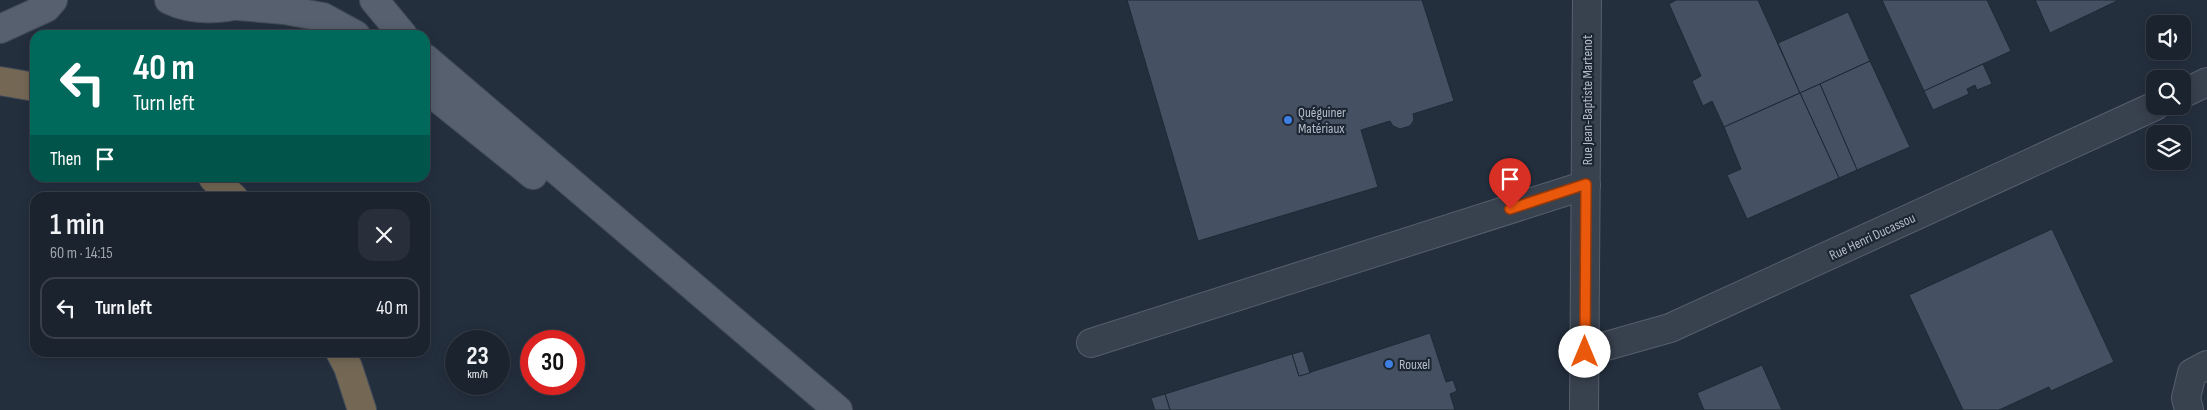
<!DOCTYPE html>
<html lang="en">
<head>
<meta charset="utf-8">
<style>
	:root { --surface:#1b232e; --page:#282f3a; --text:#f1f3f6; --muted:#a0a4aa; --line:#39404a }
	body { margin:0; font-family:"Sofia Sans Condensed",sans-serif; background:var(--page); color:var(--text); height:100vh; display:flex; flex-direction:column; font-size:19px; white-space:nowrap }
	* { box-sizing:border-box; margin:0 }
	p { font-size:16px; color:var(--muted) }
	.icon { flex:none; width:28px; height:28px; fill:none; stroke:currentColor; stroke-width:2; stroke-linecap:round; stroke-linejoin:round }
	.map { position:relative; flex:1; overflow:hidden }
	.drawer { position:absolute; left:30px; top:192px; width:400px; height:165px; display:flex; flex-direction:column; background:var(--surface); border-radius:15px; box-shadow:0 2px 12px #0003,0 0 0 1px var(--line) }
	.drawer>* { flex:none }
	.guide { position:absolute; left:30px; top:30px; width:400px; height:152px; border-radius:15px; box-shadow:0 2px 12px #0003,0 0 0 1px var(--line); background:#00695c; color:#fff; overflow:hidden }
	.buttons { position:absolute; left:2146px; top:15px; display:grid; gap:10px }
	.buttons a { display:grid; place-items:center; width:45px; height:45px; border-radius:10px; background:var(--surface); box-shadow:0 2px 12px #0003,0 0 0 1px var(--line); font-size:25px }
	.speed { position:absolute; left:445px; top:330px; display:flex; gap:10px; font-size:25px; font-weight:700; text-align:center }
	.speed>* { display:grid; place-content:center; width:65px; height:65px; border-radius:50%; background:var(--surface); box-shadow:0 2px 12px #0003,0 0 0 1px var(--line); line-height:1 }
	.speed small { font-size:12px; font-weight:400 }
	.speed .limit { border:8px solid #d22; background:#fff; color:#111 }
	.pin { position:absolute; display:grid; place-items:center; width:42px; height:42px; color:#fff; margin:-51px -21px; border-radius:50% 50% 50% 0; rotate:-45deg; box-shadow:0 0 5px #0007 }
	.pin .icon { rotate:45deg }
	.me { position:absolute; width:55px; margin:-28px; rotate:0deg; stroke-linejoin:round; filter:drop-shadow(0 0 4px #0008) }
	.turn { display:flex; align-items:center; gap:18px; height:105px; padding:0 20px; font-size:22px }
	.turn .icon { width:65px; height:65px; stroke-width:2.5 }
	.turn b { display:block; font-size:35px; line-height:42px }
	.then { display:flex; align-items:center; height:48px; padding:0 20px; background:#0003; gap:10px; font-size:19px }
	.round { display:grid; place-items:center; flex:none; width:52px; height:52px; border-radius:15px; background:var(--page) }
	.headline { display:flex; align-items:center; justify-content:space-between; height:85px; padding:0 20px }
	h1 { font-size:30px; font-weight:600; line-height:38px }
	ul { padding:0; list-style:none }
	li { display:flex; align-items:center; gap:15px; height:62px; margin:0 10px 8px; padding:0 10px; border:2px solid var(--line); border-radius:15px }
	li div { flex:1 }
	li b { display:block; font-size:19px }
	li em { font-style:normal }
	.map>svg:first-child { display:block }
</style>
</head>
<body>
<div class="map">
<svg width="2207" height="410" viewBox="0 0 2207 410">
	<rect width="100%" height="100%" fill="#242f3e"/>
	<g fill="#455162" stroke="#1f2835">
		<polygon points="1127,0 1422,0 1454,101 1413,114 1414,120 1410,126 1400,129 1393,126 1390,121 1361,130 1378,187 1198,241"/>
		<polygon points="1676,0 1758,0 1800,93 1724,127 1712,101 1703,106 1692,81 1701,76 1669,4"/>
		<polygon points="1882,0 1987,0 2011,51 1924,91"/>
		<polygon points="2035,0 2117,0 2117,1 2050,33"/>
		<polygon points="1848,12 1870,61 1800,93 1778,43"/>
		<polygon points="1870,61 1910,147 1857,170 1820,84"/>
		<polygon points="1983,64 1992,84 1977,90 1975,85 1967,89 1969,94 1933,110 1924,91"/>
		<polygon points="1820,84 1857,170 1839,178 1800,93"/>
		<polygon points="1800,93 1839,178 1747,219 1727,175 1741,169 1724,127"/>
		<polygon points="2052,229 2114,362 2051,391 2049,387 1999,410 1963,410 1909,295"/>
		<polygon points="1430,333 1446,382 1453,380 1457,391 1450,394 1455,410 1170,410 1165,394 1292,354 1299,376"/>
		<polygon points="1303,351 1310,373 1299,376 1292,354"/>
		<polygon points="1762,365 1782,410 1704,410 1697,393"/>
		<polygon points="1165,394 1170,410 1155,410 1151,398"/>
	</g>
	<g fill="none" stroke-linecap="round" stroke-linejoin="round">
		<defs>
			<g id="minor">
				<polyline points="2182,94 2207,82"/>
				<polyline points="1091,343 1586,185"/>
				<polyline points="1585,352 1670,328 2155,106"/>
				<polyline points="1584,410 1587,0"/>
				<polyline points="2189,410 2186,398 2192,373 2207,365"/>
			</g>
			<g id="major">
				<path d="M 169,0 C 196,13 228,9 255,0"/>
				<polyline points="374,0 403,35"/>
				<polyline points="238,6 284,10 323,17 356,35"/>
				<polyline points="0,29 46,8 53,0"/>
				<polyline points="425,58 838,410"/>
				<polyline points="425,88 533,175"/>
			</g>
			<g id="highway">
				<polyline points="0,81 35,87"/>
				<polyline points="213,178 234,198"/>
				<polyline points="340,352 348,367 362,410"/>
			</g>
		</defs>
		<use href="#minor" stroke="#565f6c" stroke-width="30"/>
		<use href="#major" stroke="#414a57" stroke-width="30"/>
		<use href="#highway" stroke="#434c59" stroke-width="30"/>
		<use href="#minor" stroke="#38414e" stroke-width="28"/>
		<use href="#major" stroke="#56606e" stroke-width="28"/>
		<use href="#highway" stroke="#746855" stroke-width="28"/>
	</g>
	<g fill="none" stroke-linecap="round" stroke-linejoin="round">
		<defs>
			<polyline id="route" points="1510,209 1586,184 1585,352"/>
		</defs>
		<use href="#route" stroke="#983908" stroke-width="12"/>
		<use href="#route" stroke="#ea580c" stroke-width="9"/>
	</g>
	<g fill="#3f7fe0" stroke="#1d2633" stroke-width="2">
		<circle cx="1288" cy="120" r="5"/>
		<circle cx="1389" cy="364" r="5"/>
	</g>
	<g text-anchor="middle" stroke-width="4.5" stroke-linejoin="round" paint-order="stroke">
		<g font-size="14" fill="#b4bcc9" stroke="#1d2633">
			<text transform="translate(1587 100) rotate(-90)" y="5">Rue Jean-Baptiste Martenot</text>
			<text transform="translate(1872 236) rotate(-25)" y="5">Rue Henri Ducassou</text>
		</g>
		<g font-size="14" fill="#b4bcc9" stroke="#1d2633" text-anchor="start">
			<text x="1298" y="117">Quéguiner<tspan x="1298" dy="16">Matériaux</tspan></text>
			<text x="1399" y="369">Rouxel</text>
		</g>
	</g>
</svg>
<div class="buttons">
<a><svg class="icon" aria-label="sound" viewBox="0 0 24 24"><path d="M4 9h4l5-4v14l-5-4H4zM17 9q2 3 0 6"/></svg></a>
<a><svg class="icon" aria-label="search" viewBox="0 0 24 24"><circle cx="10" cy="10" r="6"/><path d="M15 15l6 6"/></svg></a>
<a><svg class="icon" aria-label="layers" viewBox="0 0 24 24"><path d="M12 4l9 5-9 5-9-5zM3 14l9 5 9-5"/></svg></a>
</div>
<div class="speed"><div>23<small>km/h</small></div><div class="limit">30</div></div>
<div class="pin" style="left:1510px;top:209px;background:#d93025"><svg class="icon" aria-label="arrive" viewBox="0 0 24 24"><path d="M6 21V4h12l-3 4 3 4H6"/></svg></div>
<svg class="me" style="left:1585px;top:352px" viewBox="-20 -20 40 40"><circle r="19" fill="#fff"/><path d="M0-13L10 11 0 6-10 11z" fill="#ea580c"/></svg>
<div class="guide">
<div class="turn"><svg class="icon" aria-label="left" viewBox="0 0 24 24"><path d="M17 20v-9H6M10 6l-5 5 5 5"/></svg><div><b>40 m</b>Turn left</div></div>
<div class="then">Then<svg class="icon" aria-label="arrive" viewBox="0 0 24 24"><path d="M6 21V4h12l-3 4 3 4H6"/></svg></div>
</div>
<section class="drawer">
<div class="headline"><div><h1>1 min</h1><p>60 m · 14:15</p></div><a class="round"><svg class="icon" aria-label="close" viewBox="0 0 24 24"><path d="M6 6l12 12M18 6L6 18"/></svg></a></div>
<ul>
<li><svg class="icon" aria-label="left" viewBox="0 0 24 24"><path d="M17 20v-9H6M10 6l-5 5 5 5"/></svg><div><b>Turn left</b></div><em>40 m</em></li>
</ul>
</section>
</div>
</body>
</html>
